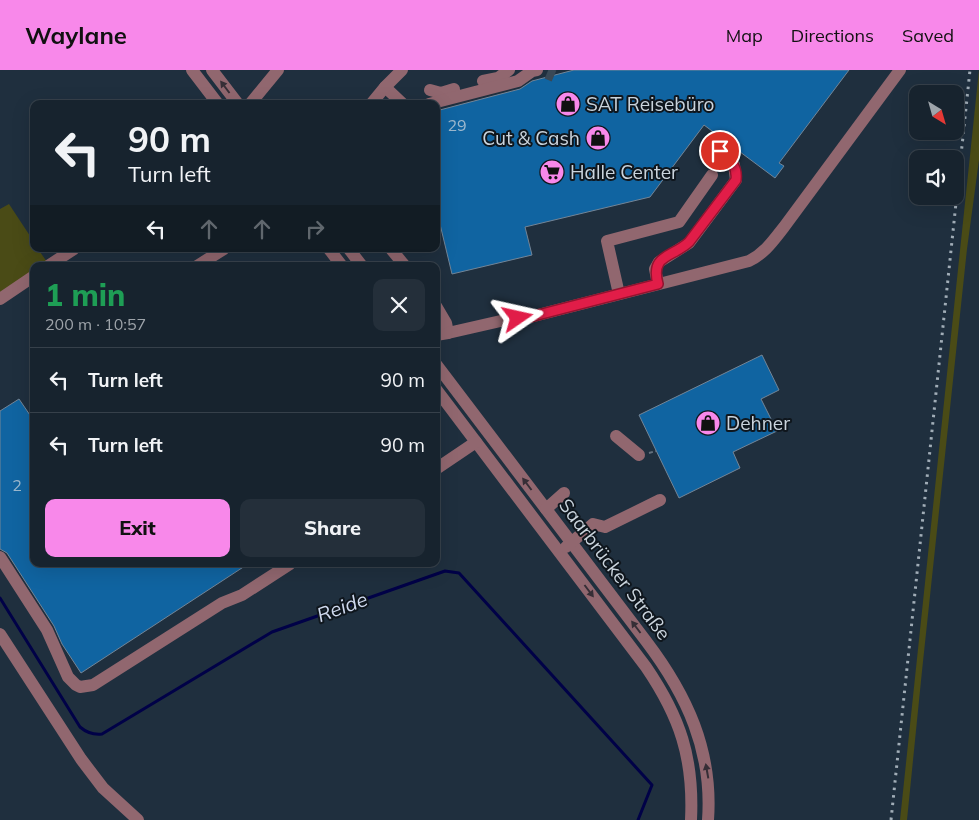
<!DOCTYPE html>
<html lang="en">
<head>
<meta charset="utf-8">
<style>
	:root { --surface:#17232e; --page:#242f3a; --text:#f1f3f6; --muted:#9ea4aa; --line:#36404a; --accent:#f888ea }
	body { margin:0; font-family:Mulish,sans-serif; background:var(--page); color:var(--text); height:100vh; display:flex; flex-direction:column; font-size:19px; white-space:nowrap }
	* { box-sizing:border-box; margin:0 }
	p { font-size:16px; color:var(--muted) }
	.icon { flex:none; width:28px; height:28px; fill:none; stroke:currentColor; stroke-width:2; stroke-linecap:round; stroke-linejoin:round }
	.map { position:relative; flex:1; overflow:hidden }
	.side { position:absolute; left:30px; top:192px; width:410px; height:305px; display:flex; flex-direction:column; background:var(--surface); border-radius:10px; box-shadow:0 5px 20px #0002,0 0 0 1px var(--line) }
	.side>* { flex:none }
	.hud { position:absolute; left:30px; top:30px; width:410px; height:152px; border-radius:10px; box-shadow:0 5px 20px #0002,0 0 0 1px var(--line); background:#17232e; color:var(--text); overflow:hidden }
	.needle { width:32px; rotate:143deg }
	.controls { position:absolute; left:909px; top:15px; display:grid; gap:10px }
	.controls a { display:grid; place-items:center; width:55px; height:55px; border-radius:10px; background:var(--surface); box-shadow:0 5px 20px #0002,0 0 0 1px var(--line); font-size:25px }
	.pin { position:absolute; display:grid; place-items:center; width:42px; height:42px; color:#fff; margin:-21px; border:2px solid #fff; border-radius:50%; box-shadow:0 1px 5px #0007 }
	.me { position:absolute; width:55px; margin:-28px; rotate:79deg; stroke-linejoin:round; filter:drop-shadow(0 0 4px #0008) }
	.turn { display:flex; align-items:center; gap:18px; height:105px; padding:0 15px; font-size:22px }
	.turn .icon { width:65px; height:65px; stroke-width:2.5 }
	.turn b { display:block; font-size:35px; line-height:42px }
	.lanes { display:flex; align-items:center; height:48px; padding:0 15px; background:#0003; justify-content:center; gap:25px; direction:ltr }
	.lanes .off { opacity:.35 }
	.round { display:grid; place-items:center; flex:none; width:52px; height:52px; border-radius:10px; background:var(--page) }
	.headline { display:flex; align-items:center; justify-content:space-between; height:85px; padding:0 15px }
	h1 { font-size:30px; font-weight:800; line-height:38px; color:#1e9e55 }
	.cta { display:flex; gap:10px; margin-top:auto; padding:10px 15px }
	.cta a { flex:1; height:58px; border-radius:10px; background:var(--accent); color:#111; font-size:20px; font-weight:800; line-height:58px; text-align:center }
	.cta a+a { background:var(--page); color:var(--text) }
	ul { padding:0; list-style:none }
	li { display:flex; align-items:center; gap:15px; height:65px; padding:0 15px; border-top:1px solid var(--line) }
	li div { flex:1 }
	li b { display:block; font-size:19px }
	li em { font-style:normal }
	header { display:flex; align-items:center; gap:30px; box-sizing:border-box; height:70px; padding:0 25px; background:var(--accent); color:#111 }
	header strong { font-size:24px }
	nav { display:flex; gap:28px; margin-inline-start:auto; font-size:18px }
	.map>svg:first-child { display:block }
</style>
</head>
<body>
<header>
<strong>Waylane</strong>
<nav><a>Map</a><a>Directions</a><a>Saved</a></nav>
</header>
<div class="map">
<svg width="979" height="750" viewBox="0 0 979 750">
	<rect width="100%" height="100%" fill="#1f2f3e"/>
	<g fill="#4a4b16">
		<polygon points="979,0 979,90 967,179 922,601 907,750 900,750"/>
		<polygon points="9,134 34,172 34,179 38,179 47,192 41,196 34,196 34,201 0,224 0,139"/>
	</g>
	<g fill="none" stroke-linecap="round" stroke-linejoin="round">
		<path stroke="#000147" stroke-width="3" d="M 0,528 L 80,657 C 87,663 93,665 102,664 L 272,562 L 445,501 L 459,503 L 652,715 L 638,750"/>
	</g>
	<g fill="#1064a1" stroke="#738597">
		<polygon points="574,0 849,0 779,93 784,96 775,108 704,55 650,127 525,157 532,185 452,204 439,150 436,151 436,41 520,19 532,11"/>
		<polygon points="762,285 779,320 761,329 777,361 733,382 740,398 679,428 639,345"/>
		<polygon points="19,329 34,351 34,494 248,494 81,603 62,574 54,556 7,483 0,479 0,341"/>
	</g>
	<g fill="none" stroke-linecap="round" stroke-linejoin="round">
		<polyline stroke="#394856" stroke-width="12" stroke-dasharray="12 6" stroke-linecap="butt" points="547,3 554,6"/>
		<polyline stroke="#64717e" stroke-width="2" stroke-dasharray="4 2.5" stroke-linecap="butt" points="649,383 656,381"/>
		<g stroke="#91676f" stroke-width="12">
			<polyline points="192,0 218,34"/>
			<polyline points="212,0 238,34"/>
			<polyline points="483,11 498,8 509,0"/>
			<polyline points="385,17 403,34"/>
			<polyline points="430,20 441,23 454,19"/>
			<polyline points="250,34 278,0"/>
			<polyline points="371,34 385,17 402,0"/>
			<polyline points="429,34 518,11 532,1 537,0"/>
			<polyline points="329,179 342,196"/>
			<polyline points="349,179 362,196"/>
			<polyline points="391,179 405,196"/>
			<polyline points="48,196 74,179"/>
			<polyline points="197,196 224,179"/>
			<polyline points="658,214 655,199 659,192 689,173 736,110 734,95 720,81"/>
			<polyline points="619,224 607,171 679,152 712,105"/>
			<polyline points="0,229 34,206"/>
			<polyline points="436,236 446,253 448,263 436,265"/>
			<path d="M 448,263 L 505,250 L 530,247 L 749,191 C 765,183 773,171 784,157 L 900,0"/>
			<path d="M 436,294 L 646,571 C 687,625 713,681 708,750"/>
			<path d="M 436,319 L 646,597 C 680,647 694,688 691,750"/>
			<polyline points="616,366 639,385"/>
			<polyline points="436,399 476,372"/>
			<polyline points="546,439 564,423"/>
			<polyline points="566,477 593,454 605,457 660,430"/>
			<polyline points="0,487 47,560 68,607 76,615 80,617 93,615 222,533 242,525 290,494"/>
			<polyline points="0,564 81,689 103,718 138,750"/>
		</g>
		<polyline stroke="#a1adb7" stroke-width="3" stroke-dasharray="2.5 5" stroke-linecap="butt" points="891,750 970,0"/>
	</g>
	<defs><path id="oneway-solid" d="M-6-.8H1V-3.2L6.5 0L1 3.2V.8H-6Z" transform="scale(1.25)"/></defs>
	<g fill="#362e36">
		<use href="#oneway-solid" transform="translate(225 17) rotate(-127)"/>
		<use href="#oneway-solid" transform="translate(527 414) rotate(-127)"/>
		<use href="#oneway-solid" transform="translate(589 521) rotate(53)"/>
		<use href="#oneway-solid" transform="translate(636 557) rotate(-127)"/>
		<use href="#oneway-solid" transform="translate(707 701) rotate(-100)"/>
	</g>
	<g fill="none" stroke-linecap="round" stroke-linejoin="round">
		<defs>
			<path id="route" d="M 518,248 L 530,247 L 658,214 C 650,184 672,188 689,172 L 736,110 C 738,96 729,89 720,81"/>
		</defs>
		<use href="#route" stroke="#92132f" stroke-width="12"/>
		<use href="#route" stroke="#e11d48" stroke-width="9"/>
	</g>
	<defs>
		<symbol id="shop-disc" viewBox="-11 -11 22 22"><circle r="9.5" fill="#f888ea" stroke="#0f161d"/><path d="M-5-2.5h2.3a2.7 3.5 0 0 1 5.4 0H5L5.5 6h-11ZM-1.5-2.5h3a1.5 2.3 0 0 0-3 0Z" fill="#111"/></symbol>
		<symbol id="supermarket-disc" viewBox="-11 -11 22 22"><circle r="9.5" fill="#f888ea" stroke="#0f161d"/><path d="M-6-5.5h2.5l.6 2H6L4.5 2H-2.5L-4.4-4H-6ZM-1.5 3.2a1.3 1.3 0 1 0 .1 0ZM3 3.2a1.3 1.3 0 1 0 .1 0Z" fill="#111"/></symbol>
	</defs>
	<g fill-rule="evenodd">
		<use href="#shop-disc" x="554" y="20" width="28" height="28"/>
		<use href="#shop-disc" x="584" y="54" width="28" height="28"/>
		<use href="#supermarket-disc" x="538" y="88" width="28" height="28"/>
		<use href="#shop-disc" x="694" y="339" width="28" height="28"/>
	</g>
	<g text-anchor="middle" stroke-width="4" stroke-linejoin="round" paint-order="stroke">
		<g font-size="16" fill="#9cb8ce">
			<text x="457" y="61">29</text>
			<text x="17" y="421">2</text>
		</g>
		<g font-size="19" fill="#cad4dd" stroke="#0f161d" text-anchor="start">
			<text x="586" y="41">SAT Reisebüro</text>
			<text x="580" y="75" text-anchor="end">Cut &amp; Cash</text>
			<text x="570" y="109">Halle Center</text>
			<text x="726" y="360">Dehner</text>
		</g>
		<g font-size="19" fill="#cad4dd" stroke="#0f161d">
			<text transform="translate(615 499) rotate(53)" y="7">Saarbrücker Straße</text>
		</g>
		<g font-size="20" font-style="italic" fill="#cfd9ee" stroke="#0f161d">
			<text transform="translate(342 537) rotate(-20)" y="7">Reide</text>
		</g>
	</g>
</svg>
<div class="controls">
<a><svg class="needle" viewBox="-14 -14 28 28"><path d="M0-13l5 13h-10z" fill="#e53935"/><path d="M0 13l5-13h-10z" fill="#9ea4aa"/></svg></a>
<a><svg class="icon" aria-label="sound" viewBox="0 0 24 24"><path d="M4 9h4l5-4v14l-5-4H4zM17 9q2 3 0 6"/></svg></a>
</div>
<div class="pin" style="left:720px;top:81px;background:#d93025"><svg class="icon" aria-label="arrive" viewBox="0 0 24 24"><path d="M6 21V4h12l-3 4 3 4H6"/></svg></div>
<svg class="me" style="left:518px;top:248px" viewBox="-20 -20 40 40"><path d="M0-17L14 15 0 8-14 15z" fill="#e11d48" stroke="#fff" stroke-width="4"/></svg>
<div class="hud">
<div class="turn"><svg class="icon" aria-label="left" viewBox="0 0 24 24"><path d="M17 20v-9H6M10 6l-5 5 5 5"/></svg><div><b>90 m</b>Turn left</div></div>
<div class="lanes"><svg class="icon" aria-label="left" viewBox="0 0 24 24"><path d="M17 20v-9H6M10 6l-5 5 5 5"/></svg><svg class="icon off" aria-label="ahead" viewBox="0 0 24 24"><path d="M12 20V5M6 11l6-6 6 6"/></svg><svg class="icon off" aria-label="ahead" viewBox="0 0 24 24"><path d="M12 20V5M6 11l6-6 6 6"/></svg><svg class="icon off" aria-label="right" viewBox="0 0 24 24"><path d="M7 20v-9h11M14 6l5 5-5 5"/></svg></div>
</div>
<section class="side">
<div class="headline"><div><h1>1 min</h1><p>200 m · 10:57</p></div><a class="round"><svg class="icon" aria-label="close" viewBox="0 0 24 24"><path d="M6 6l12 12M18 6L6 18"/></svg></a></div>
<ul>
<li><svg class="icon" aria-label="left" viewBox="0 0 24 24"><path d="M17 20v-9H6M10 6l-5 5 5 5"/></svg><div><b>Turn left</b></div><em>90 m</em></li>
<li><svg class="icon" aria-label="left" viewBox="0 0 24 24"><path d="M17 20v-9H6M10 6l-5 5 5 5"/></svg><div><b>Turn left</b></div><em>90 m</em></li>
</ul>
<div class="cta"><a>Exit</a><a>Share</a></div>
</section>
</div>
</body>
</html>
